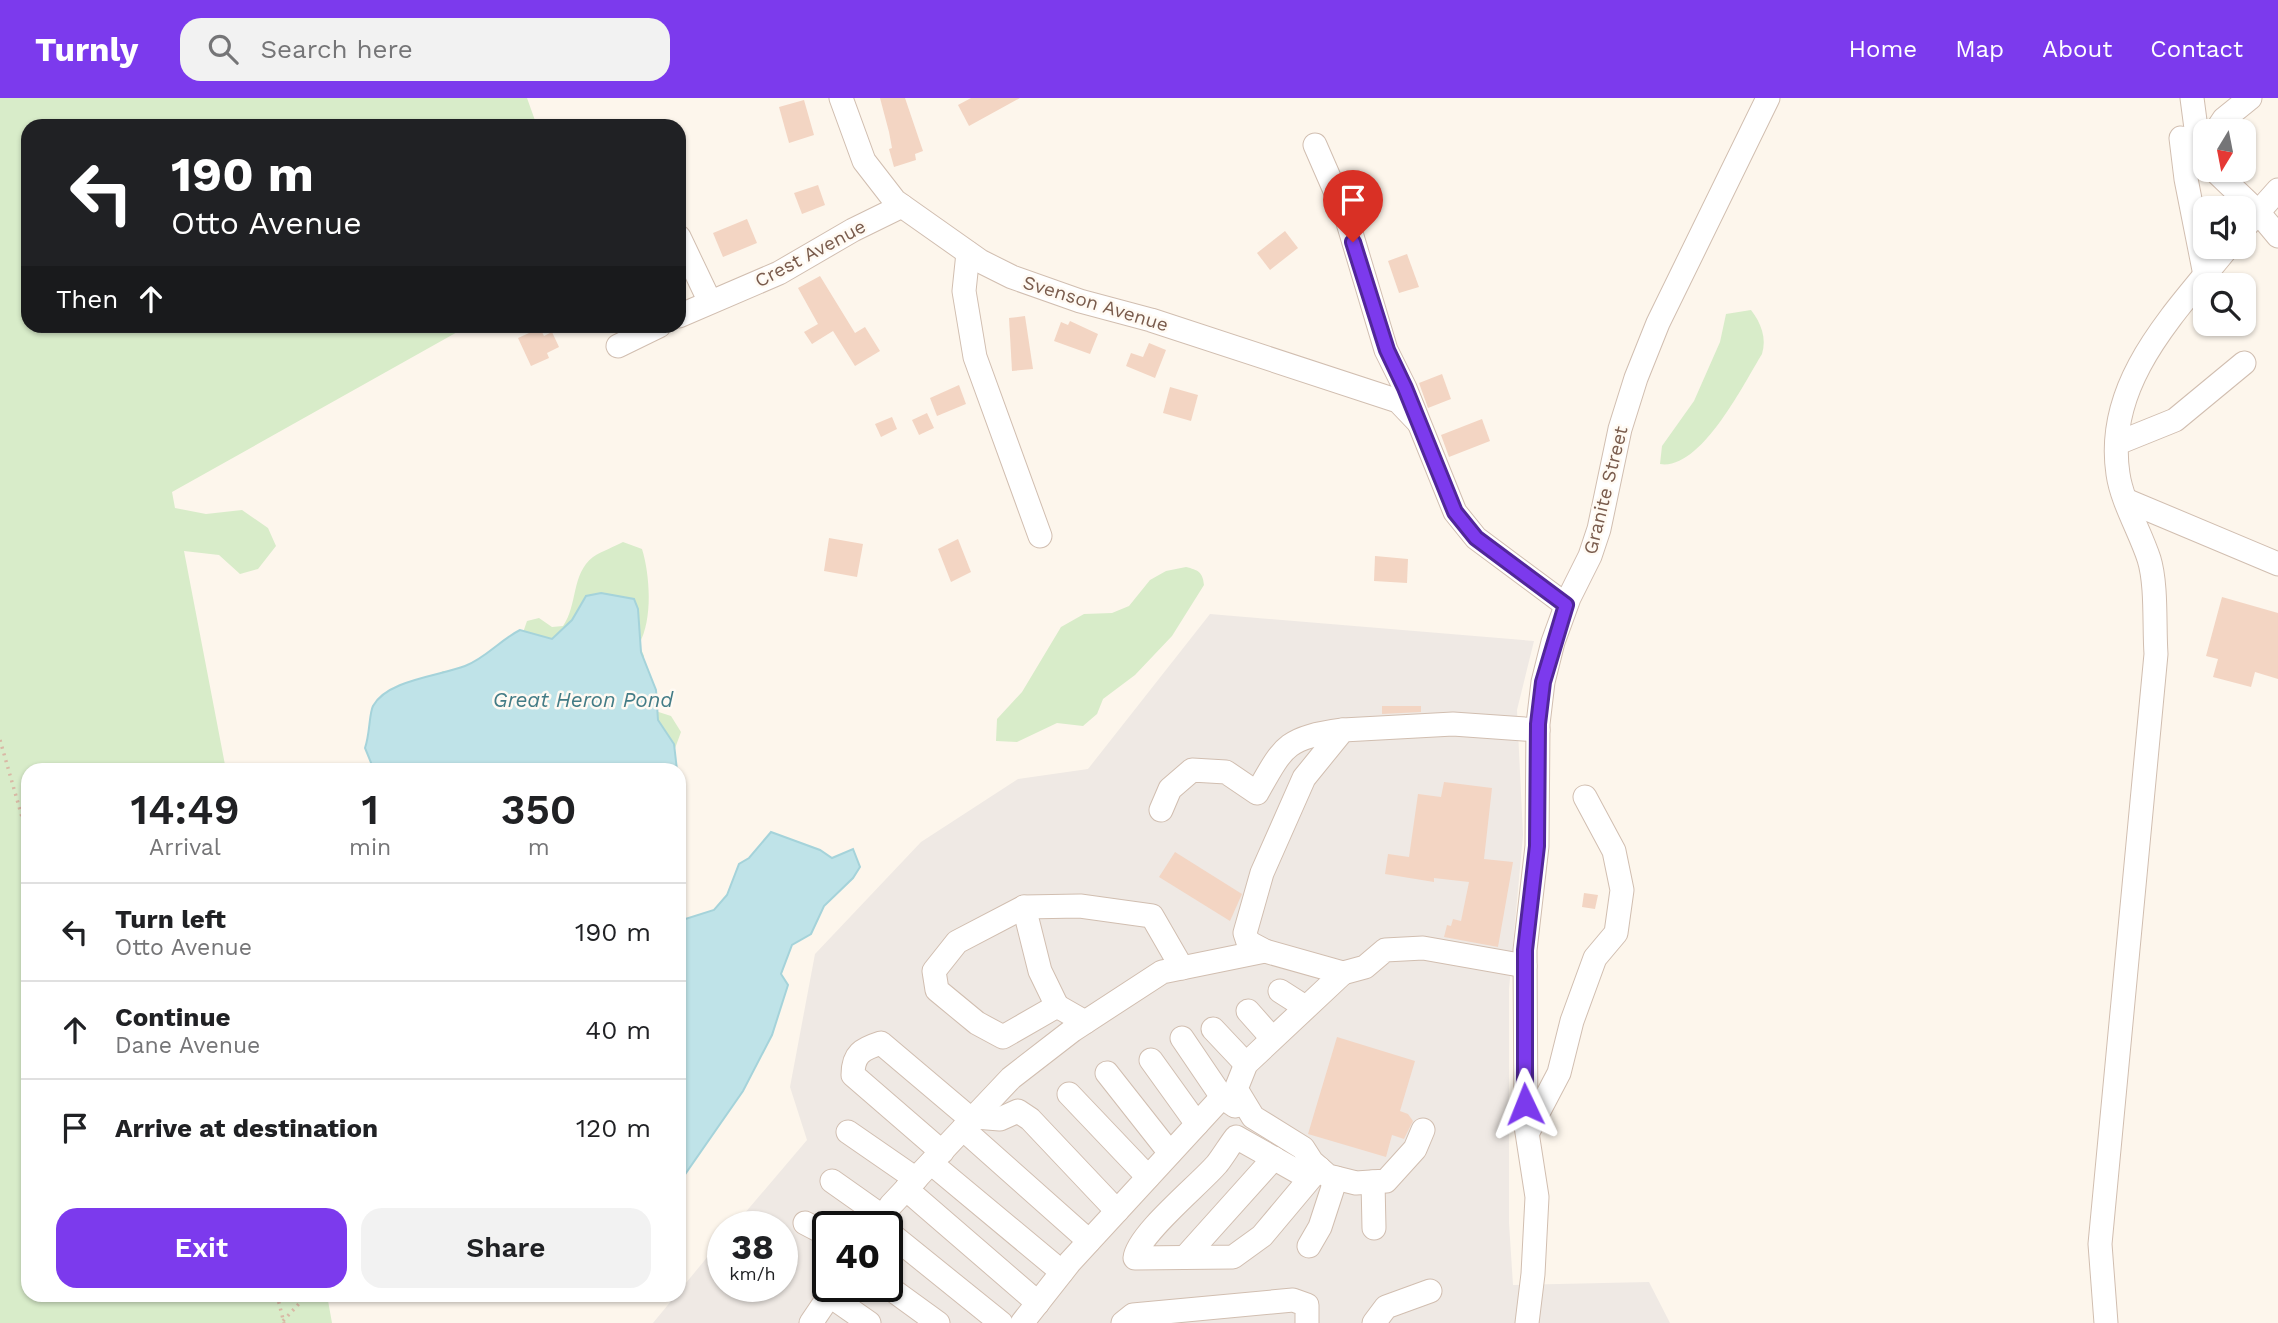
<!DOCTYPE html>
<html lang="en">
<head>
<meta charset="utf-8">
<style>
	:root { --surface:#fff; --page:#f2f2f2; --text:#202124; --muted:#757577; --line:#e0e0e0; --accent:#7c3aed }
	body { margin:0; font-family:"Work Sans",sans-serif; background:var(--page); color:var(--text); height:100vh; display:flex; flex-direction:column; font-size:26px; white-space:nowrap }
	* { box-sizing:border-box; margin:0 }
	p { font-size:23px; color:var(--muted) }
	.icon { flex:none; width:38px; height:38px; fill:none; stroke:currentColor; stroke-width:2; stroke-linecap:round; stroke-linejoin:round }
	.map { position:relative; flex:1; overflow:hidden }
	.panel { position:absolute; left:21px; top:665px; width:665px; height:539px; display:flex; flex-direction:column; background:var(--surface); border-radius:21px; box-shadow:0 2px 5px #0004 }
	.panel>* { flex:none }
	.banner { position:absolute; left:21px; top:21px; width:665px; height:214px; border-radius:21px; box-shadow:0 2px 5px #0004; background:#202124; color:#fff; overflow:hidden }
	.needle { width:46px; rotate:190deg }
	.tools { position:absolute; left:2193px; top:21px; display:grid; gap:14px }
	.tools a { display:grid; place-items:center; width:63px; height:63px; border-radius:14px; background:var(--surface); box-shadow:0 2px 5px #0004; font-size:35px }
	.speed { position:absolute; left:707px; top:1113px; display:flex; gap:14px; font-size:35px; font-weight:700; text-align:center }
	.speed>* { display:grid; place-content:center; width:91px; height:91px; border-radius:50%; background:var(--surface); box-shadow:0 2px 5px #0004; line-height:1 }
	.speed small { font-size:18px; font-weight:400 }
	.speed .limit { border:4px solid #111; border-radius:10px; background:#fff; color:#111 }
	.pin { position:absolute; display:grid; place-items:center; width:60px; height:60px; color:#fff; margin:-72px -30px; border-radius:50% 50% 50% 0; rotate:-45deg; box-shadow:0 0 7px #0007 }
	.pin .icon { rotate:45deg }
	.me { position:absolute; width:77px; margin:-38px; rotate:358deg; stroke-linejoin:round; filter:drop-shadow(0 0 5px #0008) }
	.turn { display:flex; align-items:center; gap:24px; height:147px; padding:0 35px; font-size:32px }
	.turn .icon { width:91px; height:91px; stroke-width:2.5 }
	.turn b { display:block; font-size:49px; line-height:60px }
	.then { display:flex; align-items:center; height:66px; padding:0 35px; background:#0003; gap:14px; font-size:26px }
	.eta { display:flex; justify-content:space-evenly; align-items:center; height:119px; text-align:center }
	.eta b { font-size:42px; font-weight:600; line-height:49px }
	.cta { display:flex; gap:14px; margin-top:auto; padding:14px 35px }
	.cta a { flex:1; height:80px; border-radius:21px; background:var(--accent); color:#fff; font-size:28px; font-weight:600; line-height:80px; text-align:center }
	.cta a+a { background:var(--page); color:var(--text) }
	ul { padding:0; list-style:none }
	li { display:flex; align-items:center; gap:21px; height:98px; padding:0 35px; border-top:2px solid var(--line) }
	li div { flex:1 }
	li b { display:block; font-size:26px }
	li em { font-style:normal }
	header { display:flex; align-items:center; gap:42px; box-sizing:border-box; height:98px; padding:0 35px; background:var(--accent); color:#fff }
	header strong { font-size:33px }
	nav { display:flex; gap:38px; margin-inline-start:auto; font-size:24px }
	.search { width:490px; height:63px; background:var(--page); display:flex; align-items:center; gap:18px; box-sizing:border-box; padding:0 24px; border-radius:21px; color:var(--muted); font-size:26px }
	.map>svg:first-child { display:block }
</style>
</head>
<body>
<header>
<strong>Turnly</strong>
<div class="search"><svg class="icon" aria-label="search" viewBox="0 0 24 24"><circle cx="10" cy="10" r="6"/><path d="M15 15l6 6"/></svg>Search here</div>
<nav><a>Home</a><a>Map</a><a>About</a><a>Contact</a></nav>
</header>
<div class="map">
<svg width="2278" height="1225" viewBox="0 0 2278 1225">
	<rect width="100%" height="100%" fill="#fdf6ec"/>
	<path fill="#efe9e4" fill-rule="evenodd" d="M 1210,516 L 1534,543 L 1517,612 L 1523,737 L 1509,891 L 1509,1125 L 1513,1187 L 1649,1184 L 1670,1225 L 653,1225 L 723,1140 L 723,1188 L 782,1188 L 782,1129 L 733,1129 L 807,1042 L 790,989 L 815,856 L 921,744 L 1018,681 L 1088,671 ZM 828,1129 L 887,1129 L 887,1188 L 828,1188 Z"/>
	<g fill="#d8ecc9">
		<polygon points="0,0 527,0 537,28 28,28 28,228 468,228 172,394 175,410 206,416 242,412 268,430 276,448 258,471 240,476 219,457 184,453 226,672 28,672 28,1197 327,1197 332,1225 0,1225"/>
		<path d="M 1751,212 C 1761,225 1767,240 1762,256 C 1744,285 1701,373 1660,366 L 1662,348 L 1694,303 L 1720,244 L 1726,216 Z"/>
		<path d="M 623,444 L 642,451 C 650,477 653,521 639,546 L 644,558 L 634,598 L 640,608 L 671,618 L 681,634 L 667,672 L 425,586 L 443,573 L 469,575 L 518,549 L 527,523 L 539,520 L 552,529 L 563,528 C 578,507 571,476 593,459 C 602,453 614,449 623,444 Z"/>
		<path d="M 1186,469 C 1198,472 1203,474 1204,487 L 1172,538 L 1135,577 L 1103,601 L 1097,616 L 1083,628 L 1057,625 L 1017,644 L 996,643 L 997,621 L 1022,594 L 1061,529 L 1084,516 L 1112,515 L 1129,508 L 1150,482 L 1166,473 Z"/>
	</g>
	<g fill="#bfe3e8" stroke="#a5d3da" stroke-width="2">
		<path d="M 601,495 L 634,501 L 638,511 L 641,554 L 656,592 L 658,622 L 674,646 L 677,672 L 374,672 L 365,650 C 370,636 369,616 373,608 C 387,582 439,578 465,568 C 486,560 500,542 520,532 L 552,541 L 572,522 L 586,498 Z"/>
		<polygon points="771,734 820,752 832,760 853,751 860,769 853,780 824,808 811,836 792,847 781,876 788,887 772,937 743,993 679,1085 679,823 714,812 727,797 739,766 749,760"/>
	</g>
	<g fill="#f3d5c3">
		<polygon points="880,0 905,0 923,53 915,56 916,62 894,69 889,51 892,50 889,34"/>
		<polygon points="971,0 1020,0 969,28 958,7"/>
		<polygon points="804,2 814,37 789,45 779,9"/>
		<polygon points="818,87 825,107 802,116 794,95"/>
		<polygon points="747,121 757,145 723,159 713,135"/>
		<polygon points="1285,133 1298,150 1270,172 1257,155"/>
		<polygon points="1407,156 1419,189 1399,195 1388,163"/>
		<polygon points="820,178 855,235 865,229 880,253 855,268 833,233 812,246 804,234 818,226 798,190"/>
		<polygon points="1025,218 1033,271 1012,273 1009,220"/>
		<polygon points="1070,223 1098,236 1090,256 1054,243 1061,224 1068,227"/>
		<polygon points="540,230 544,238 552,234 559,249 547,255 549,260 531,268 518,240"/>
		<polygon points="1149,245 1166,252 1155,280 1126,268 1131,255 1143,259"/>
		<polygon points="1442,276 1451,301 1428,310 1419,285"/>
		<polygon points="959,287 966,306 937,318 930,300"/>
		<polygon points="1170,289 1198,297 1191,323 1163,315"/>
		<polygon points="927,315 934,330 919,337 912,322"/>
		<polygon points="892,319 897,331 881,339 875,326"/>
		<polygon points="1482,321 1490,343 1449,359 1441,337"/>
		<polygon points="829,440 863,446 857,479 824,473"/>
		<polygon points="958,441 971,474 951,484 938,451"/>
		<polygon points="1375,458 1408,461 1407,485 1374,483"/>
		<polygon points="2222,499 2278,515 2278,581 2255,574 2251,589 2213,579 2218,561 2206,558"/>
		<polygon points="1382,608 1421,608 1421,614 1382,616"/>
		<polygon points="1444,684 1492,690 1484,761 1513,764 1498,849 1444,839 1447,827 1451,828 1453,821 1461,823 1469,784 1434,780 1434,784 1385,776 1388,756 1409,759 1418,696 1441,699"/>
		<polygon points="1175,754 1242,796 1230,823 1159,779"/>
		<polygon points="1584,795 1598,797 1595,811 1582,809"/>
		<polygon points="1337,939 1415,963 1400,1013 1408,1016 1413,1023 1404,1041 1392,1037 1386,1059 1308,1036"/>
	</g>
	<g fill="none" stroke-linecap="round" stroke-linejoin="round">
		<defs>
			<g id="minor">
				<polyline points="841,0 864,63 895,103 980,163 1012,179 1080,203 1151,222 1398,303 1418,324"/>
				<polyline points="2192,0 2197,38 2205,64"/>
				<polyline points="2216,33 2224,21 2250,0"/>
				<polyline points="2181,40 2186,81 2205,177"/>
				<polyline points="1315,47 1346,118 1386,252 1405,290 1455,414 1476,440 1566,507"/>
				<polyline points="2214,72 2258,114 2278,138"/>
				<polyline points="2244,130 2278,92"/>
				<polyline points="679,139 710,204"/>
				<polyline points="968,155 964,193 975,259 1040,438"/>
				<polyline points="679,218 779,175 853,132 902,108"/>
				<polyline points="618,248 659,228"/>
				<polyline points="2118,345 2175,322 2244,265"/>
				<polyline points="2128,403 2278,466"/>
				<path d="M 1161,712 L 1170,691 L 1192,672 L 1226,674 L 1257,695 C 1284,647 1286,640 1343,632"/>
				<polyline points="1024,809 1040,873 1057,908"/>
				<polyline points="1525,868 1423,850 1385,852 1365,869 1343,875 1265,853 1248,844 1245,835 1262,775 1304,680 1343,632 1453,626 1538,632"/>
				<polyline points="1343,875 1246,966 1236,991 1253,1019 1303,1050 1312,1064 1328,1078 1356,1085 1386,1083 1415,1051 1423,1032"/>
				<polyline points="1280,893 1305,909"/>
				<polyline points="1248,913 1272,940"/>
				<polyline points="1085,924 1057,908 1003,939 977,925 937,892 934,873 957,844 1024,809 1080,808 1152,818 1182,870"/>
				<polyline points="1213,931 1246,966"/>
				<polyline points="1182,940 1222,999 1235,1008"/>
				<polyline points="1151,962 1197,1026"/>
				<polyline points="1107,975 1170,1055"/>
				<polyline points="1069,996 1148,1079"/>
				<polyline points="975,1019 1000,1021 1018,1013 1030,1021 1117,1113"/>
				<polyline points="963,1031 1089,1143"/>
				<polyline points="848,1034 916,1081"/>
				<polyline points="1528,1034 1559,975 1572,923 1595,860 1616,835 1622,792 1614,753 1585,699"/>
				<path d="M 1236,1039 L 1300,1075 L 1319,1070 L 1262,1138 L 1233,1159 L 1135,1160 C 1137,1137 1200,1086 1217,1066 C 1224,1057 1229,1048 1236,1039 Z"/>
				<path d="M 942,1054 L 853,977 C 853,956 862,951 881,945 L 972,1022"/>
				<polyline points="931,1065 1062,1174"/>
				<polyline points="832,1083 883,1119"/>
				<polyline points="1373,1084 1374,1130"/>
				<polyline points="906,1091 1038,1205"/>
				<polyline points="805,1125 828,1137"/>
				<polyline points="876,1129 891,1107 1011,980 1073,932 1162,874 1265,853"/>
				<polyline points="887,1133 1001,1225"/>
				<polyline points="1309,1148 1320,1129 1336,1080"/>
				<polyline points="1187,1157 1274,1060"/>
				<polyline points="887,1188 938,1225"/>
				<polyline points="829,1197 869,1225"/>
				<polyline points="811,1225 836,1188"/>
				<polyline points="1022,1225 1070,1164 1222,999"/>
				<polyline points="1123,1225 1133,1217 1293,1202 1307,1207 1307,1225"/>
				<polyline points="1374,1225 1386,1209 1430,1193"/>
				<polyline points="1527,1225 1533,1176 1537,1099 1526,1028 1525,852 1537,748 1538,626 1543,584 1553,544 1569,500 1590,458 1599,431 1620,331 1636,280 1658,225 1768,0"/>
				<path d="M 2106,1225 L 2100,1146 L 2156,556 C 2154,528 2157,487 2149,461 C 2140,433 2122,404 2118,376 C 2104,284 2175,215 2228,149"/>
			</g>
		</defs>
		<use href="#minor" stroke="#d1beb0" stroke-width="25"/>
		<g stroke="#d9b8a5" stroke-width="3.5" stroke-dasharray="2 5" stroke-linecap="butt">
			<polyline points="0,642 28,740"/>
			<polyline points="277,1197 284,1225"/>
			<polyline points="283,1223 307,1197"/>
		</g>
		<use href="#minor" stroke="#fff" stroke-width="23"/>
	</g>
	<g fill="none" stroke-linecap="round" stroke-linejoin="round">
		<defs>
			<polyline id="route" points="1353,144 1387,252 1405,290 1455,414 1476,440 1566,507 1543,584 1538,626 1537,748 1525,852 1525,1006"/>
		</defs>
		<use href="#route" stroke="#51269a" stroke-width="18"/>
		<use href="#route" stroke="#7c3aed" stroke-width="12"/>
	</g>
	<g text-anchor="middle" stroke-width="5" stroke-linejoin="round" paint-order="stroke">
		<g font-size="19" fill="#7a5c4d" stroke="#fffaf3">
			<text transform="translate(810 155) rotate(-28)" y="7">Crest Avenue</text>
			<text transform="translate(1096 205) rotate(17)" y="7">Svenson Avenue</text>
			<text transform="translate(1605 392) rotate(-76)" y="7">Granite Street</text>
		</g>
		<g font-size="21" font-style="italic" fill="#437c86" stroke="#fffaf3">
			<text x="583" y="609">Great Heron Pond</text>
		</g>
	</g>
</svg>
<div class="tools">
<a><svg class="needle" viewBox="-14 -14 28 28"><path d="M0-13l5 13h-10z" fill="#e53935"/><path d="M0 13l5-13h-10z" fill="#757577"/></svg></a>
<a><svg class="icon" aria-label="sound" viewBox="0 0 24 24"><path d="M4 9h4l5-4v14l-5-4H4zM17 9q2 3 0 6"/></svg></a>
<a><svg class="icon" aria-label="search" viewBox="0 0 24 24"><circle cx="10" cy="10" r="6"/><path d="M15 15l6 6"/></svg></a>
</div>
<div class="speed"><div>38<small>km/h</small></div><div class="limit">40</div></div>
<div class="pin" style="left:1353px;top:144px;background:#d93025"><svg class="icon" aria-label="arrive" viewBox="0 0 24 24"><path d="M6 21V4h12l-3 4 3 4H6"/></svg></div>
<svg class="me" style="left:1525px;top:1006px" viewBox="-20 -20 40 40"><path d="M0-17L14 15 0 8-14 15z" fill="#7c3aed" stroke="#fff" stroke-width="4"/></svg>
<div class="banner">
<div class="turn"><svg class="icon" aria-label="left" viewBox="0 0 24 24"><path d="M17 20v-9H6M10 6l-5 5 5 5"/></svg><div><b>190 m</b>Otto Avenue</div></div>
<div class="then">Then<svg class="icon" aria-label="ahead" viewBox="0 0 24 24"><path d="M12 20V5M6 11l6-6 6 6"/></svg></div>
</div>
<section class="panel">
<div class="eta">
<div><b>14:49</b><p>Arrival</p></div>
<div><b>1</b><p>min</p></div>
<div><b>350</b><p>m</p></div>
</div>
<ul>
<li><svg class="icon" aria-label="left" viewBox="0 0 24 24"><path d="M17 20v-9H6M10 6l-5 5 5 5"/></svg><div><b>Turn left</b><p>Otto Avenue</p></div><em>190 m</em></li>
<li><svg class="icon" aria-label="ahead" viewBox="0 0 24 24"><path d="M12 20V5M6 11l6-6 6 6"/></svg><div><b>Continue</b><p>Dane Avenue</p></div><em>40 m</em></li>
<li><svg class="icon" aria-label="arrive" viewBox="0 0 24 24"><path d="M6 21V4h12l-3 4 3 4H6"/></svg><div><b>Arrive at destination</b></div><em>120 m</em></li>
</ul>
<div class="cta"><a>Exit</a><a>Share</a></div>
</section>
</div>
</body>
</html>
